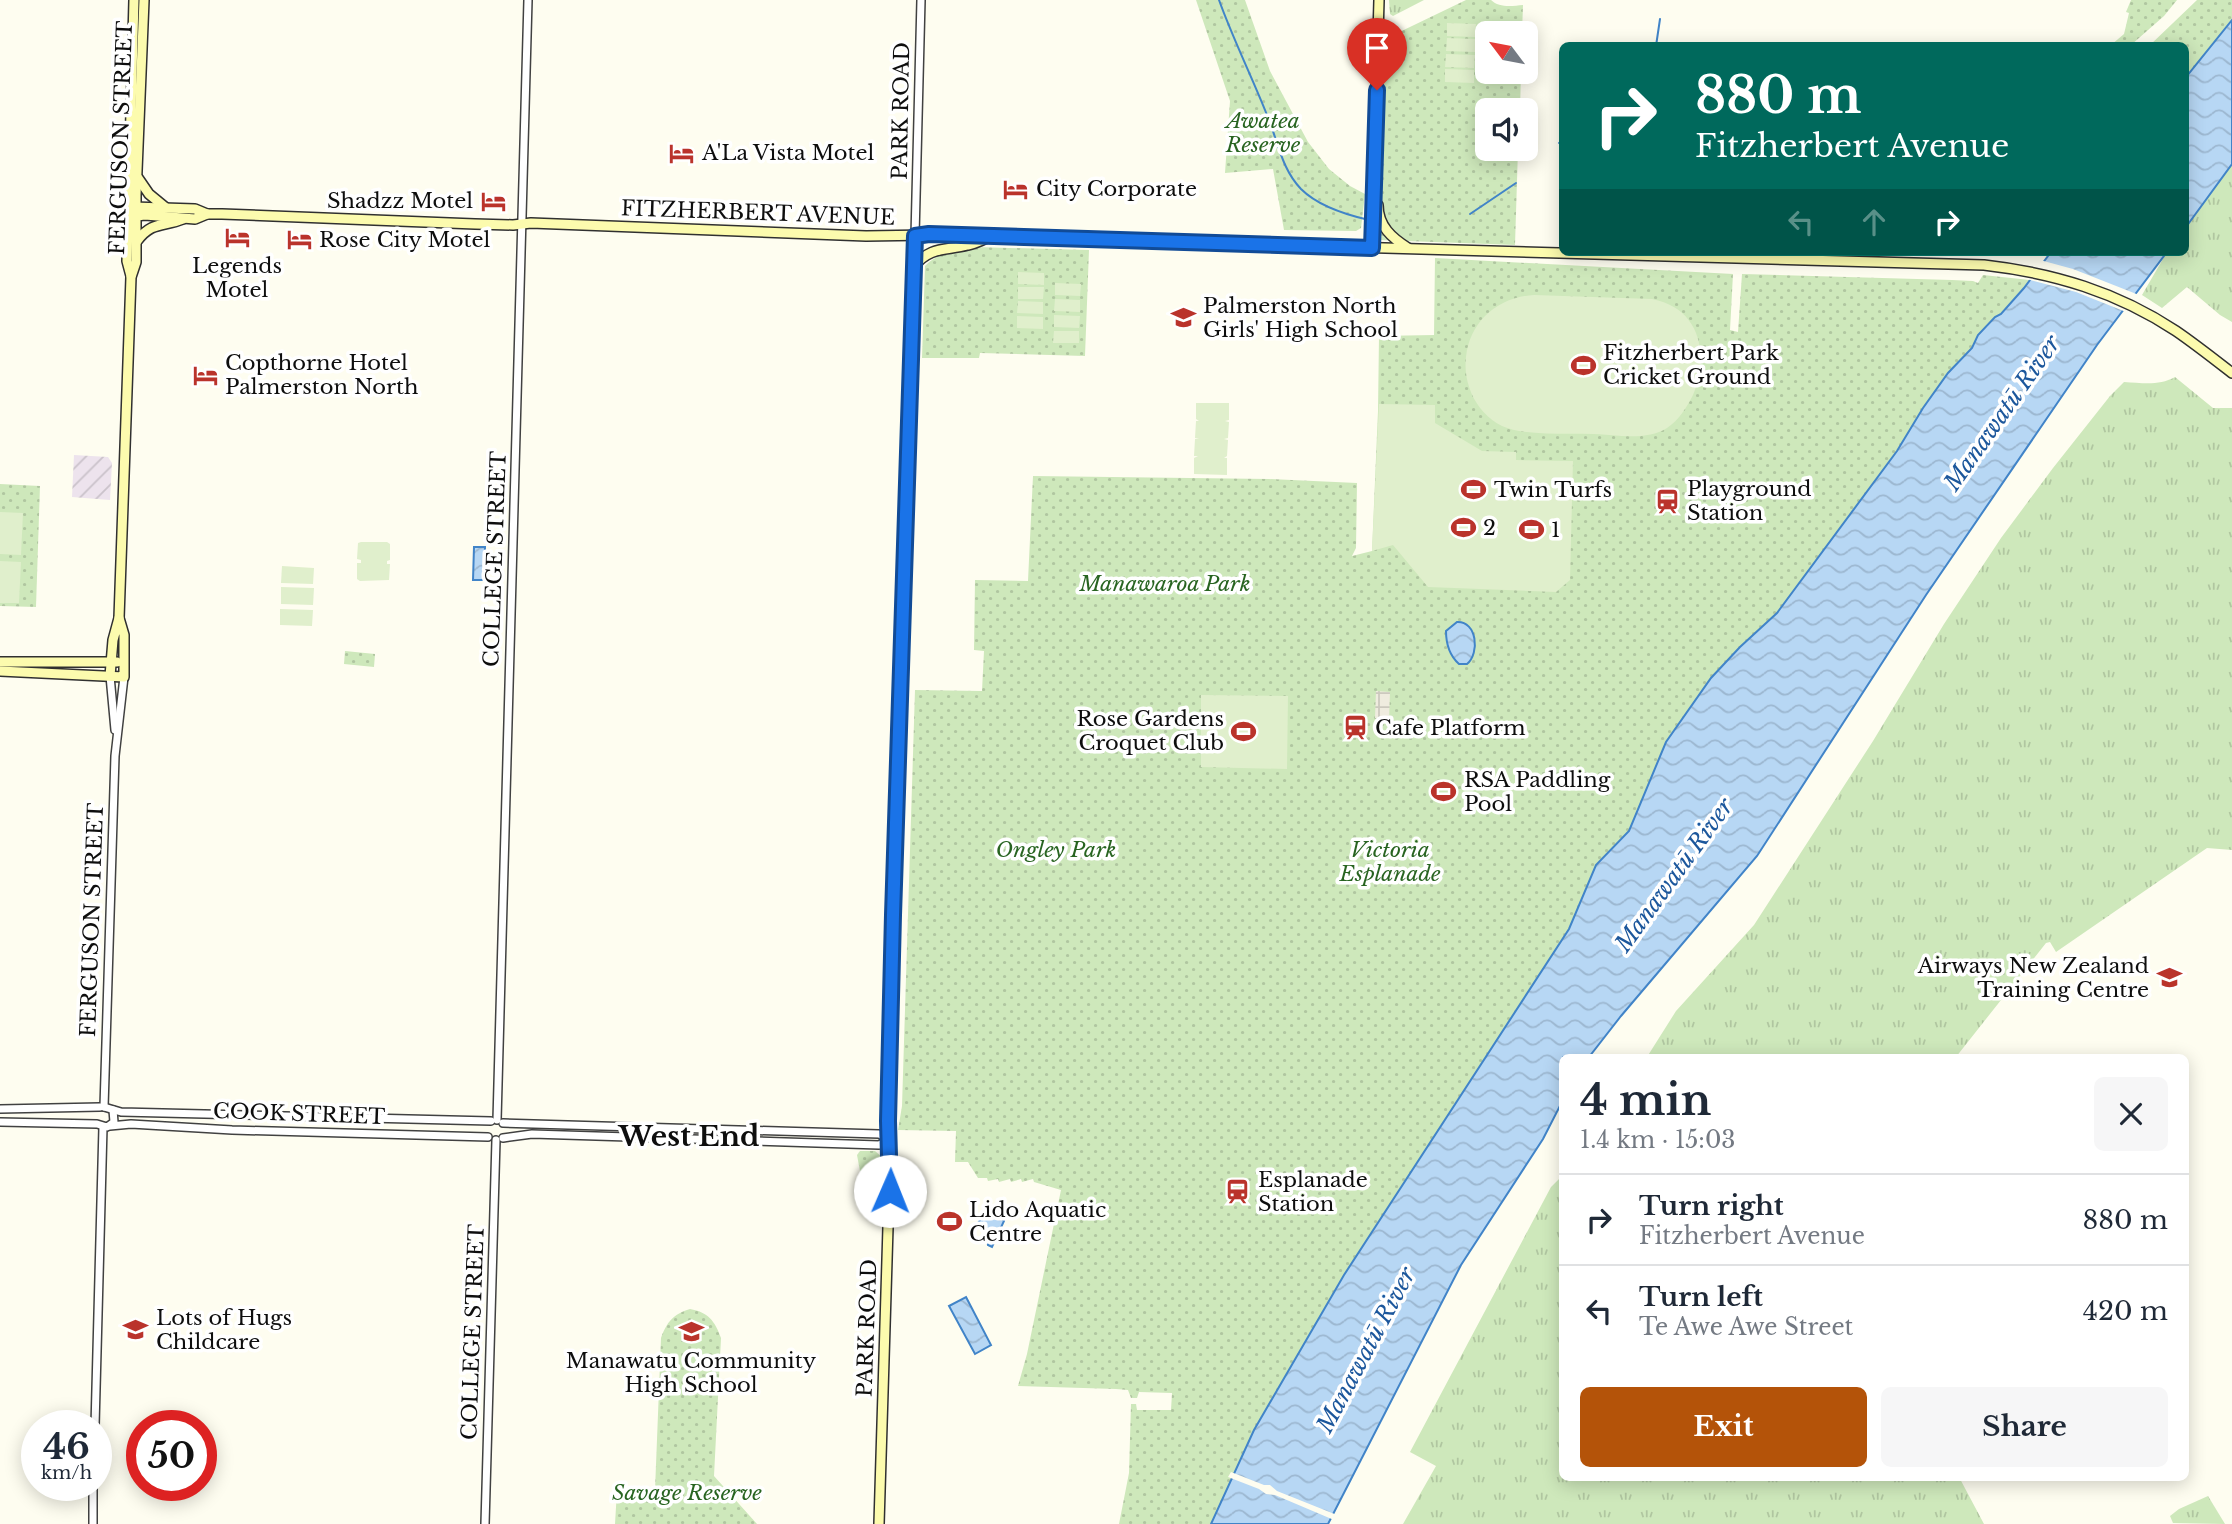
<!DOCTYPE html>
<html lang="en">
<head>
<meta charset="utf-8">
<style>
	:root { --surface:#fff; --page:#f6f6f7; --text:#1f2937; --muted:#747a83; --line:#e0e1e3; --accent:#b45309 }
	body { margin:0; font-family:"Libre Baskerville",serif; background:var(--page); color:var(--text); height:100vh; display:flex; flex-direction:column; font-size:26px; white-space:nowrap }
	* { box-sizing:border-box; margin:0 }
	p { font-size:23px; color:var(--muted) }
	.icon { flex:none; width:38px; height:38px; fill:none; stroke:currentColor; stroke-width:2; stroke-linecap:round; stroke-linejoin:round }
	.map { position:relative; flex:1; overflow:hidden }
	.sheet { position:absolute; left:1559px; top:1054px; width:630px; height:427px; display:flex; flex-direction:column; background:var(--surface); border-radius:10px; box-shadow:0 4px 18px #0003 }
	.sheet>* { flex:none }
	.top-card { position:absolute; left:1559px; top:42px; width:630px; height:214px; border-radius:10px; box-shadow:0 4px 18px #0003; background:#00695c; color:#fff; overflow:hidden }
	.needle { width:46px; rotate:302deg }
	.buttons { position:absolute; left:1475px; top:21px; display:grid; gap:14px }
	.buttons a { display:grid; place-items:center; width:63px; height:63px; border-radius:10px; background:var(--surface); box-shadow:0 4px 18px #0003; font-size:35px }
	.speed { position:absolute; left:21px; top:1410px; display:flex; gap:14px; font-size:35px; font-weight:700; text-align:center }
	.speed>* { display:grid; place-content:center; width:91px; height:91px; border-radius:50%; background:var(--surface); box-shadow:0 4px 18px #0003; line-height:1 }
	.speed small { font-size:18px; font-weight:400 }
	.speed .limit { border:10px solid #d22; background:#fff; color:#111 }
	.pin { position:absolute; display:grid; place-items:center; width:60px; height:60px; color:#fff; margin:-72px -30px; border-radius:50% 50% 50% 0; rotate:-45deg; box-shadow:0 0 7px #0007 }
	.pin .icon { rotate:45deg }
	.me { position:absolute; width:77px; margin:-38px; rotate:1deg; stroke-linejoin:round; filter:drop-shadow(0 0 5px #0008) }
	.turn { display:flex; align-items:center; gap:24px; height:147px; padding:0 21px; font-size:32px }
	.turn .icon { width:91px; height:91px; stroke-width:2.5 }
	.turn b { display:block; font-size:49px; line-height:60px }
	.lanes { display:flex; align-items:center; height:66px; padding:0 21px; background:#0003; justify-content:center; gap:35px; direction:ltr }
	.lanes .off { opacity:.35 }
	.round { display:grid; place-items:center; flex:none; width:74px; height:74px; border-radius:10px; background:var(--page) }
	.head { display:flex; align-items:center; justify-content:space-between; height:119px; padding:0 21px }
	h1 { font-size:42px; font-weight:800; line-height:52px }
	.action { display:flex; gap:14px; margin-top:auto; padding:14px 21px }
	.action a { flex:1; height:80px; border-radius:10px; background:var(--accent); color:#fff; font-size:28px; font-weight:800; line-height:80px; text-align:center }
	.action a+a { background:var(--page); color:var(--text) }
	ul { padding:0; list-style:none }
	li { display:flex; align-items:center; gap:21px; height:91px; padding:0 21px; border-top:2px solid var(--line) }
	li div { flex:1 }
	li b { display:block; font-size:26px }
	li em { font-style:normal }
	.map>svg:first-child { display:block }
</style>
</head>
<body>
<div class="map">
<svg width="2232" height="1524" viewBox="0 0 2232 1524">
	<defs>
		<pattern id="industrial-furrows" width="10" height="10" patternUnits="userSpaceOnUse" patternTransform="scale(1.75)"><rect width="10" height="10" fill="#ede3ed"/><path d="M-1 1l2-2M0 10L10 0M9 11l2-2" fill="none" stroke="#cac2ca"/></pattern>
		<pattern id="grass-tufts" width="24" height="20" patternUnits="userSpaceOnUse" patternTransform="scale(1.75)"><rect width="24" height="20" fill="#cee8bb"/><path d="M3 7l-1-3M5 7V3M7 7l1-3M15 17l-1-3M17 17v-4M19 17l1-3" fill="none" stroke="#b0c6a0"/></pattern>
		<pattern id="park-dots" width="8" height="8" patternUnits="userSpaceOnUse" patternTransform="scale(1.75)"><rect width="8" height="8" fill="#cee8bb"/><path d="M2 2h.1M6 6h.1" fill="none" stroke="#b0c6a0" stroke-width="1.8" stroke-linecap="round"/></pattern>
		<pattern id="plaza-grid" width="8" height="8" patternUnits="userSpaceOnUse" patternTransform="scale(1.75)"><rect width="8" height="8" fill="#efecdf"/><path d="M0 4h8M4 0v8" fill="none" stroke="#ccc9be"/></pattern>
		<pattern id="water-waves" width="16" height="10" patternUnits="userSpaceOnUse" patternTransform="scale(1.75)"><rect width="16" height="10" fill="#b7d7f4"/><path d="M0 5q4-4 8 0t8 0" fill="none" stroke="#9cb7d0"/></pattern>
	</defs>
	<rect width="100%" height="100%" fill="#fefdf0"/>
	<polygon fill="url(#industrial-furrows)" points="74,455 108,457 112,463 110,500 72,497"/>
	<g fill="url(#grass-tufts)">
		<polygon points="1389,0 1424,0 1393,16 1390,14"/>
		<polygon points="2232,164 2232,322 2220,315 2187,287 2162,308 2142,295 2167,252 2186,252 2186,227"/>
		<path d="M 2175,377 L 2213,408 L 2232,408 L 2232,850 L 2207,848 L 2056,952 L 2050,942 L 2046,943 L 1956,1057 L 1647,1057 L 1676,1011 L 1754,925 L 1873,741 L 1944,624 L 2001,538 L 2053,468 L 2110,396 L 2124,382 C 2143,383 2159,386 2175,377 Z"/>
		<polygon points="1563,1175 1563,1477 1959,1477 1984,1524 1403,1524 1436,1466 1410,1452 1551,1187"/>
		<polygon points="2208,1496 2225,1524 2173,1523 2170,1516 2179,1509"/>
	</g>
	<g fill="url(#park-dots)">
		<polygon points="1196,0 1245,0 1270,71 1308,142 1329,169 1350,186 1365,194 1361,228 1356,231 1284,230 1273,169 1225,173 1230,101"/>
		<path d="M 1466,0 L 1491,0 C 1499,8 1512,6 1523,5 L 1522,33 L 1488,33 L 1488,72 L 1521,72 L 1520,110 L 1488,110 L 1488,149 L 1518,149 L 1515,245 L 1379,240 L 1385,39 Z"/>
		<polygon points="2131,0 2177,0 2164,16 2131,45 2111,45 2124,34 2129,13 2126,12"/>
		<polygon points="2197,0 2232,0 2232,20 2186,77 2186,46 2149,46"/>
		<path d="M 975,247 L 1089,250 L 1085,356 L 980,353 L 979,358 L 922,358 L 925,266 C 936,253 958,250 975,247 Z"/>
		<polygon points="1435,258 1733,274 1730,330 1738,332 1742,274 1952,280 1973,281 1978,283 1983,275 2030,280 2001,314 1995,317 1978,335 1972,348 1948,373 1923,408 1897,451 1777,613 1740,647 1711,678 1666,742 1629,831 1597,865 1569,929 1344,1275 1254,1430 1211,1524 1119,1524 1129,1473 1131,1404 1136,1404 1137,1410 1171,1410 1172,1393 1139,1392 1137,1398 1131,1398 1128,1390 1116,1389 1018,1386 1027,1354 1061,1190 1034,1182 1033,1179 1022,1182 1021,1179 1011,1182 1010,1179 999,1182 998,1179 988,1181 987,1178 978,1178 968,1162 955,1162 956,1131 898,1130 902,1106 915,690 982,691 984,651 974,650 975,580 1028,581 1033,476 1269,479 1357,483 1356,548 1352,556 1372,551 1378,411 1379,336 1434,335"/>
		<polygon points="0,484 40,486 36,607 0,606"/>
		<polygon points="345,651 375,654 374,667 344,664"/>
		<polygon points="860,1151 875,1151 882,1157 883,1173 880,1177 860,1171 857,1155"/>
		<path d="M 690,1309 C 708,1312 715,1321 721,1338 L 714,1476 L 757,1524 L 615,1524 L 617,1490 L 655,1490 L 661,1338 C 667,1322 673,1314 690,1309 Z"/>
	</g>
	<g fill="#e0efcc">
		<polygon points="1447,23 1476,24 1475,37 1447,36"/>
		<polygon points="1447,38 1475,39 1475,52 1446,51"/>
		<polygon points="1446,54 1475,55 1474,68 1445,67"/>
		<polygon points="1445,69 1474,70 1474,83 1445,82"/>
		<polygon points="1483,70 1512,72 1512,84 1483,83"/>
		<polygon points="1018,272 1044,273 1044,285 1018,284"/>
		<polygon points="1055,283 1081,284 1080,296 1055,295"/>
		<polygon points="1018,287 1044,287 1043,299 1018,299"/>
		<path d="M 1534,295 L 1652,299 C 1700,308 1710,354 1693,395 C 1687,407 1679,420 1667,428 C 1647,441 1617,435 1594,434 C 1570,433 1543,435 1519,431 C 1484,426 1462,391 1466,357 C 1470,321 1498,297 1534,295 Z"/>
		<polygon points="1055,299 1080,300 1080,312 1054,311"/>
		<polygon points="1018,301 1043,302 1043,314 1017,313"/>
		<polygon points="1054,315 1080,316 1079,328 1054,327"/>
		<polygon points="1017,316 1043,317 1043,329 1017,328"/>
		<polygon points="1054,331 1079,331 1079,343 1053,343"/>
		<polygon points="1196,403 1229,403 1229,420 1225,421 1229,422 1228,438 1224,439 1228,440 1227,456 1224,458 1227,458 1227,475 1194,474 1194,458 1198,456 1194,456 1195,439 1199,439 1195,438 1196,421 1199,421 1196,419"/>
		<polygon points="1379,404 1435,405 1435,423 1482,451 1516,452 1516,460 1573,461 1570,580 1556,592 1428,587 1393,545 1372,551"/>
		<polygon points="0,512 23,513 21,555 0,554"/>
		<polygon points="361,542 387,542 390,544 390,560 387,561 387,564 390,564 389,580 360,581 357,579 357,563 361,563 361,560 357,559 358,543"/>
		<polygon points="0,561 21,562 19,603 0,603"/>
		<polygon points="282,566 314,568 313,584 281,583"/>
		<polygon points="281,587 314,588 313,605 281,604"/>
		<polygon points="280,609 313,610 312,626 280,625"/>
		<polygon points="1201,695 1288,696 1287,769 1201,767"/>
	</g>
	<polygon fill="url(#plaza-grid)" points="1376,691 1390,692 1389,719 1375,718"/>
	<g fill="url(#water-waves)" stroke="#4184c8" stroke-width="2">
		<polygon points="2232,20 2232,164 2186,227 2186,77"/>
		<polygon points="2051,252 2167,252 2097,345 1926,595 1757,856 1621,1016 1589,1057 1563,1057 1563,1100 1543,1139 1461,1265 1328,1524 1211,1524 1254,1430 1344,1275 1569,929 1596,865 1629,831 1666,742 1711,678 1740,647 1777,613 1897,451 1923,408 1948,373 1972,348 1978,335 1995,317 2001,314 2024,288"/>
		<polygon points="474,547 485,547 484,580 473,580"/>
		<path d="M 1457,622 C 1477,621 1480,653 1467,664 L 1459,664 C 1450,656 1446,643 1446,631 Z"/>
		<polygon points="987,1211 999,1215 1004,1221 992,1247 988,1245 986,1234 978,1223"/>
		<polygon points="966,1297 991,1345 975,1354 949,1306"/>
	</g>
	<g fill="#fefdf0">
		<polygon points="2040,260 2073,269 2139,295 2126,312 2076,292 2026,279"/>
		<polygon points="1231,1472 1264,1485 1270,1485 1277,1491 1337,1515 1334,1520 1275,1495 1266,1494 1259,1489 1228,1477"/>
	</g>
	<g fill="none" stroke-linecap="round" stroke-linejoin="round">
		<g stroke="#4184c8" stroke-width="2">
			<path d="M 1219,0 C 1233,39 1252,77 1267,115 C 1278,141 1281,168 1301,189 C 1317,205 1347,215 1369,220"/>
			<polyline points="1656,46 1660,19"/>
			<polyline points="1559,143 1563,140"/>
			<polyline points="1470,214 1516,183"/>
		</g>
		<defs>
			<g id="tertiary">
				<polyline points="915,236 921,0"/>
				<polyline points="110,676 115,730"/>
				<polyline points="104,1107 115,756 124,677"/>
				<polyline points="104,1107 121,1112 491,1121"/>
				<polyline points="0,1109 100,1107"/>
				<polyline points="497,1120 528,0"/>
				<polyline points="0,1122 97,1124 107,1127 114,1122 113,1110"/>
				<polyline points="503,1123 879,1134 890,1140"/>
				<polyline points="110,1126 131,1124 232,1130 488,1137"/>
				<polyline points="503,1138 532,1134 879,1145 890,1140"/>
				<polyline points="95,1426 103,1127"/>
				<polyline points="93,1524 93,1486"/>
				<polyline points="485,1524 496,1140"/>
			</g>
			<g id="secondary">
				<polyline points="138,178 149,194 166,208"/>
				<path d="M 1378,205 C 1378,226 1392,238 1408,248"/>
				<polyline points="133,207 195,209 207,214"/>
				<path d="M 128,217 L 145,215 L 195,219 L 207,214 L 222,214 L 475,224 L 513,225 L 531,223 L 866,236 L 929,235 L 1984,265 C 2054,273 2117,292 2176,331 C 2195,344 2214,359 2232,373"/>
				<path d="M 137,241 C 152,221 163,227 183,219"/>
				<polyline points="1372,249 1379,0"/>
				<path d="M 914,266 C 931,246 945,251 968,245 C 974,244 980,241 985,239"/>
				<polyline points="131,276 127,261 134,0"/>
				<polyline points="0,662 117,662"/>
				<polyline points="0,671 124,677 124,635 119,618"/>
				<polyline points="110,676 113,640 119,618 131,277 136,262 136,195 144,0"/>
				<polyline points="879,1524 890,1161 888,1121 893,942 915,236"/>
			</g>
		</defs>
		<use href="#tertiary" stroke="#414141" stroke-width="10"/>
		<use href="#secondary" stroke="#303030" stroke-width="12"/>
		<use href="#tertiary" stroke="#fff" stroke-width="7"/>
		<use href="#secondary" stroke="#fcfbae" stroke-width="9"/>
	</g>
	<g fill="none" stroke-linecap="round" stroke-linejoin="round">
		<defs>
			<polyline id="route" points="890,1191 888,1121 893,915 915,236 929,234 1372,248 1377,90"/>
		</defs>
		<use href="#route" stroke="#114b97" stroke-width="18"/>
		<use href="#route" stroke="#1a73e8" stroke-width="12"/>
	</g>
	<defs>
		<symbol id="hotel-bare" viewBox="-9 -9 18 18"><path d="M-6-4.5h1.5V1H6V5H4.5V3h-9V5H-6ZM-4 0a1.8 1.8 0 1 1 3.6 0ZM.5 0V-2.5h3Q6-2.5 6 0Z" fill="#ba332b" stroke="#fff" stroke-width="2.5" paint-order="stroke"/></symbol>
		<symbol id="school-bare" viewBox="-9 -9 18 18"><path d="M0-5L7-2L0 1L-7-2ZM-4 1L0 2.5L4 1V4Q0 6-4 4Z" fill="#ba332b" stroke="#fff" stroke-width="2.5" paint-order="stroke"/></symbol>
		<symbol id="stadium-bare" viewBox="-9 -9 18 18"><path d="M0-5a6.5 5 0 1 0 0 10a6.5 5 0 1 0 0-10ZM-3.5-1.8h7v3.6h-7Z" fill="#ba332b" stroke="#fff" stroke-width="2.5" paint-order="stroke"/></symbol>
		<symbol id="station-bare" viewBox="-9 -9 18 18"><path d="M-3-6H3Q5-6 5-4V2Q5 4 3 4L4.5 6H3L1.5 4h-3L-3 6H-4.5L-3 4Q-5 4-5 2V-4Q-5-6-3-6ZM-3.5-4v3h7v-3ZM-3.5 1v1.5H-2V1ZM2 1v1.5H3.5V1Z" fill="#ba332b" stroke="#fff" stroke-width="2.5" paint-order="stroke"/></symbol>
		<symbol id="university-bare" viewBox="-9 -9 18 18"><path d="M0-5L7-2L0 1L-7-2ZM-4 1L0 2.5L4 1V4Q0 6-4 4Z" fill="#ba332b" stroke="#fff" stroke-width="2.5" paint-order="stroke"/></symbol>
	</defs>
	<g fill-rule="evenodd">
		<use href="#hotel-bare" x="664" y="136" width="35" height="35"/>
		<use href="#hotel-bare" x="998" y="172" width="35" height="35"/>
		<use href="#hotel-bare" x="476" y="184" width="35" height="35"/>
		<use href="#hotel-bare" x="220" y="220" width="35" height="35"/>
		<use href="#hotel-bare" x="282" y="222" width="35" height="35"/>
		<use href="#school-bare" x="1166" y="300" width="35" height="35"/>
		<use href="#stadium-bare" x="1566" y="348" width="35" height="35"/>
		<use href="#hotel-bare" x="188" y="358" width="35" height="35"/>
		<use href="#stadium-bare" x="1456" y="472" width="35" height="35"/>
		<use href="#station-bare" x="1650" y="484" width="35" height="35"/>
		<use href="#stadium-bare" x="1446" y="510" width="35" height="35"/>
		<use href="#stadium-bare" x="1514" y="512" width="35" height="35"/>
		<use href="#station-bare" x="1338" y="710" width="35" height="35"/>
		<use href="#stadium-bare" x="1226" y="714" width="35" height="35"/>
		<use href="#stadium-bare" x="1426" y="774" width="35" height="35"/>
		<use href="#university-bare" x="2152" y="960" width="35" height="35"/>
		<use href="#station-bare" x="1220" y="1174" width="35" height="35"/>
		<use href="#stadium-bare" x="932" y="1204" width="35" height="35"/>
		<use href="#school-bare" x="118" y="1312" width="35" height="35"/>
		<use href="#school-bare" x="674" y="1314" width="35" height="35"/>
	</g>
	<g text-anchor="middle" stroke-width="7" stroke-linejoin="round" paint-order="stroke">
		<g font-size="21" fill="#0e0e0e" stroke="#fff">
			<text transform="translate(901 111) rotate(-89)" y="7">PARK ROAD</text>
			<text transform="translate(121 138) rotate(-88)" y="7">FERGUSON STREET</text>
			<text transform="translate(758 213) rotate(2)" y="7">FITZHERBERT AVENUE</text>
			<text transform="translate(495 559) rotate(-88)" y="7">COLLEGE STREET</text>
			<text transform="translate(92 920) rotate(-88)" y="7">FERGUSON STREET</text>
			<text transform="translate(299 1114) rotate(2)" y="7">COOK STREET</text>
			<text transform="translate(867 1328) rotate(-88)" y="7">PARK ROAD</text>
			<text transform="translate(473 1332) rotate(-88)" y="7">COLLEGE STREET</text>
		</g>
		<g font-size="21" font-style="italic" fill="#286421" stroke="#fff">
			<text x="1263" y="128">Awatea<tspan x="1263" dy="24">Reserve</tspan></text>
			<text x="1165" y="591">Manawaroa Park</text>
			<text x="1056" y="857">Ongley Park</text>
			<text x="1390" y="857">Victoria<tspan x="1390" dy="24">Esplanade</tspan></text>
			<text x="687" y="1500">Savage Reserve</text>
		</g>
		<g font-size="21" fill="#0e0e0e" stroke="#fff" text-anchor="start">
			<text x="702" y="160">A'La Vista Motel</text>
			<text x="1036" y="196">City Corporate</text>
			<text x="473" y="208" text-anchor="end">Shadzz Motel</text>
			<text x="319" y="247">Rose City Motel</text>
			<text x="237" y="273" text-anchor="middle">Legends<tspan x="237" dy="24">Motel</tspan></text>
			<text x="1203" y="313">Palmerston North<tspan x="1203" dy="24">Girls' High School</tspan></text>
			<text x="1603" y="360">Fitzherbert Park<tspan x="1603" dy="24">Cricket Ground</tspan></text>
			<text x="225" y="370">Copthorne Hotel<tspan x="225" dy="24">Palmerston North</tspan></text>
			<text x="1687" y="496">Playground<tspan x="1687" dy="24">Station</tspan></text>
			<text x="1494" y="497">Twin Turfs</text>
			<text x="1483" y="535">2</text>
			<text x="1551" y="537">1</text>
			<text x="1224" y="726" text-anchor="end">Rose Gardens<tspan x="1224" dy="24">Croquet Club</tspan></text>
			<text x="1375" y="735">Cafe Platform</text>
			<text x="1464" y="787">RSA Paddling<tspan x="1464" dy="24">Pool</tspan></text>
			<text x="2149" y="973" text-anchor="end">Airways New Zealand<tspan x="2149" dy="24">Training Centre</tspan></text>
			<text x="1258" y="1187">Esplanade<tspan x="1258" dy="24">Station</tspan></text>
			<text x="969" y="1217">Lido Aquatic<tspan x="969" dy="24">Centre</tspan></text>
			<text x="156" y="1325">Lots of Hugs<tspan x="156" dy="24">Childcare</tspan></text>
			<text x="691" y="1368" text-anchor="middle">Manawatu Community<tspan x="691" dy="24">High School</tspan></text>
		</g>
		<g font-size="23" font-style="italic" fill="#1c579c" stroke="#fff">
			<text transform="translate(2002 413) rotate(-55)" y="8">Manawatū River</text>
			<text transform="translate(1674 875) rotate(-54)" y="8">Manawatū River</text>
			<text transform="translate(1366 1350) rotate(-62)" y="8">Manawatū River</text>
		</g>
		<g font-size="28" font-weight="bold" fill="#0e0e0e" stroke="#fff">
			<text x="689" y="1146">West End</text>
		</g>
	</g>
</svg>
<div class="buttons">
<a><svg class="needle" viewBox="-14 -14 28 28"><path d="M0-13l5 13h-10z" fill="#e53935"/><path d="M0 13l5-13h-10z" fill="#747a83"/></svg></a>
<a><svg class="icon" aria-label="sound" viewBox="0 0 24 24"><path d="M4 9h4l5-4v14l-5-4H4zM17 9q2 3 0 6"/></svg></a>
</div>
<div class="speed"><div>46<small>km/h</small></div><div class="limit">50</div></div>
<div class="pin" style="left:1377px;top:90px;background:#d93025"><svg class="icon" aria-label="arrive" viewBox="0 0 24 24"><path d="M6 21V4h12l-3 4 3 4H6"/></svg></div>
<svg class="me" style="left:890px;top:1191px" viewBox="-20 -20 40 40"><circle r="19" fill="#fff"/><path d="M0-13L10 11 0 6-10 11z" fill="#1a73e8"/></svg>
<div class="top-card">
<div class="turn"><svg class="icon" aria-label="right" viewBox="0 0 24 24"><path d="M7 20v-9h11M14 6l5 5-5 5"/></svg><div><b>880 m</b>Fitzherbert Avenue</div></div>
<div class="lanes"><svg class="icon off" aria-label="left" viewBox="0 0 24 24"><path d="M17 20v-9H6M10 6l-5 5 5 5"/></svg><svg class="icon off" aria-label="ahead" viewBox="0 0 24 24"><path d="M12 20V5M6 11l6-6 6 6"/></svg><svg class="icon" aria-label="right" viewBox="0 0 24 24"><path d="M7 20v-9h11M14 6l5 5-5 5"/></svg></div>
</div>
<section class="sheet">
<div class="head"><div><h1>4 min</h1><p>1.4 km · 15:03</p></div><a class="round"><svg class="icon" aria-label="close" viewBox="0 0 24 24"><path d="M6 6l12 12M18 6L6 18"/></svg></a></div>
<ul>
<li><svg class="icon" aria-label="right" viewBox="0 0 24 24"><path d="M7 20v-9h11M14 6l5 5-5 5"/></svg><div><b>Turn right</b><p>Fitzherbert Avenue</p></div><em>880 m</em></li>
<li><svg class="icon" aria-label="left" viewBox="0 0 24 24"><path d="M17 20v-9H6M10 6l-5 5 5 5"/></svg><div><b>Turn left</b><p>Te Awe Awe Street</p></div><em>420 m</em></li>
</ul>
<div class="action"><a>Exit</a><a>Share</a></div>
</section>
</div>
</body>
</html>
